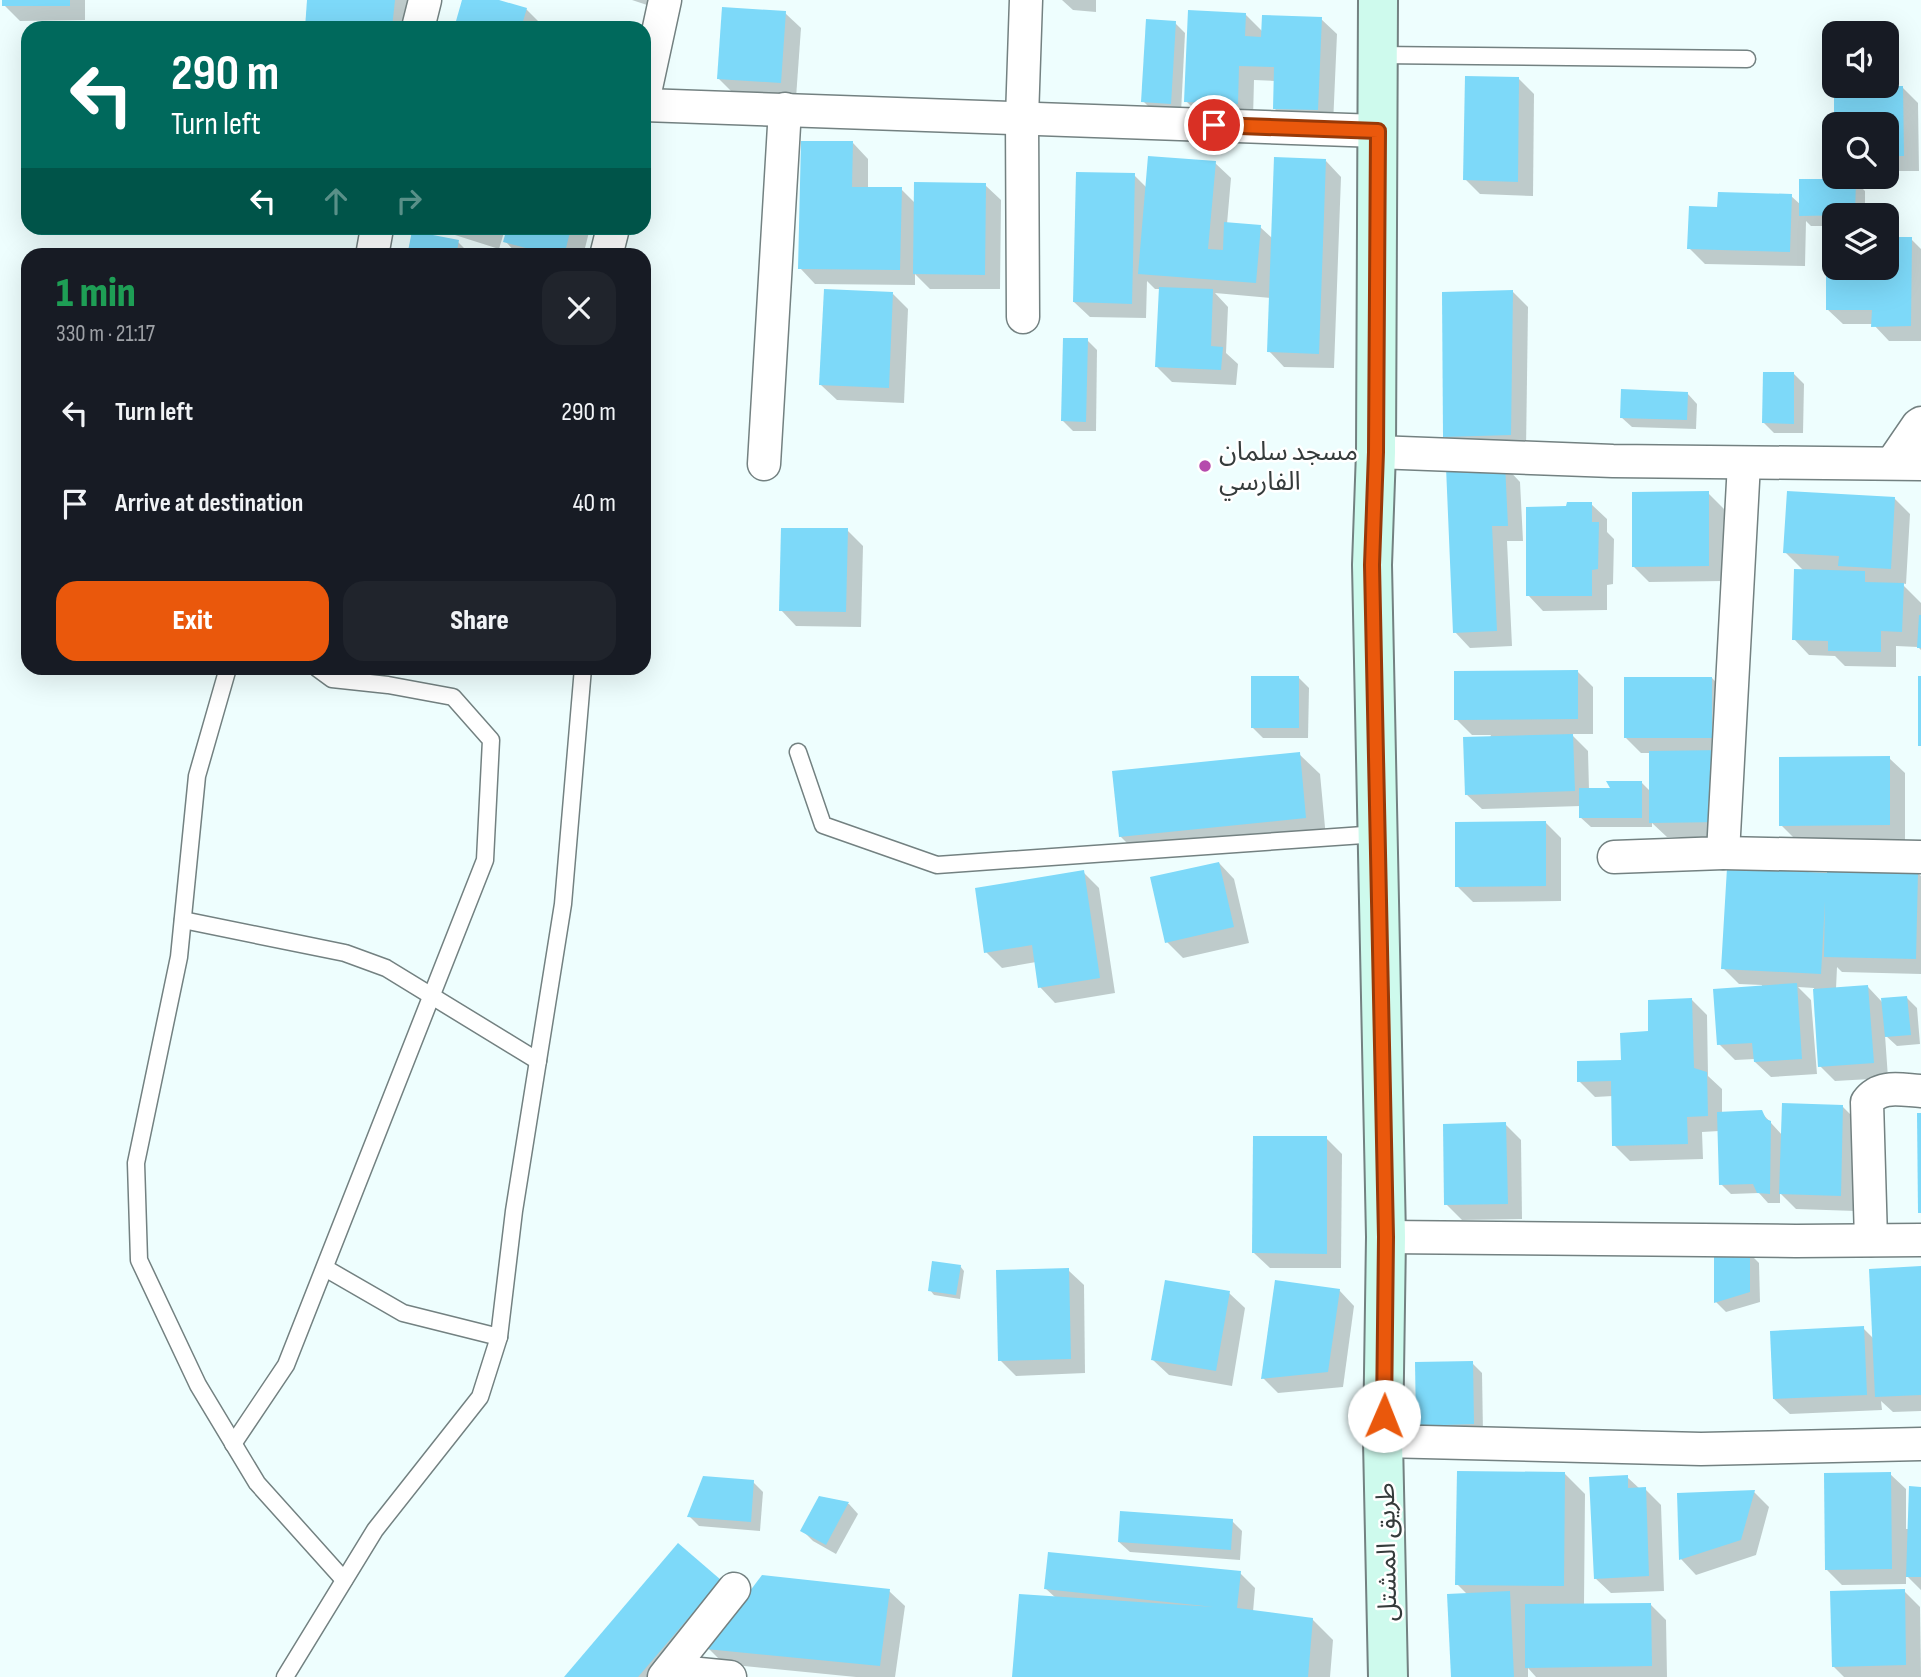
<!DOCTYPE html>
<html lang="en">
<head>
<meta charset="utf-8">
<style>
	:root { --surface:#171b24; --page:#20242c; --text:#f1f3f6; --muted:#9ea1a6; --accent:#ea580c }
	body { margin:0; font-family:"Sofia Sans Condensed","Noto Sans Arabic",sans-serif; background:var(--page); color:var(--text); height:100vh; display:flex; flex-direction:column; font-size:26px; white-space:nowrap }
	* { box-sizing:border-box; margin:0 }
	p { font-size:23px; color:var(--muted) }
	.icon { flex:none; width:38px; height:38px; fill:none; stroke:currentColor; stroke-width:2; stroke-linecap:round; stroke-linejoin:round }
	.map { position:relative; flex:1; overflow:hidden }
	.sheet { position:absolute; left:21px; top:248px; width:630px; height:427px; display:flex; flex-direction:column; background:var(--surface); border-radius:21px; box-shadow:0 7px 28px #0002 }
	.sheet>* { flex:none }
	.hud { position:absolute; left:21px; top:21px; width:630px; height:214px; border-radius:21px; box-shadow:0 7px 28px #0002; background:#00695c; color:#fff; overflow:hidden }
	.buttons { position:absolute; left:1822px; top:21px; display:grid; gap:14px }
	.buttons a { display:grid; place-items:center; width:77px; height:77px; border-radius:14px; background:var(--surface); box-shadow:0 7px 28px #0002; font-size:35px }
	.pin { position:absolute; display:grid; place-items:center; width:60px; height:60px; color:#fff; margin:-30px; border:4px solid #fff; border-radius:50%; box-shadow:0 2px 7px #0007 }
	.me { position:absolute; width:77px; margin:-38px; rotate:1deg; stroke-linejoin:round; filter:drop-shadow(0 0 5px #0008) }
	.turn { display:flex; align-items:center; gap:24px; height:147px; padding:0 35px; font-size:32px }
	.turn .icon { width:91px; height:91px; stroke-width:2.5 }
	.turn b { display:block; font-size:49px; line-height:60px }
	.lanes { display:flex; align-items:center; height:66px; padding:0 35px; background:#0003; justify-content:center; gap:35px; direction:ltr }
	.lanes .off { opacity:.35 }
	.round { display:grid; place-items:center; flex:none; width:74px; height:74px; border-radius:21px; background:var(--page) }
	.overview { display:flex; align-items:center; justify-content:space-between; height:119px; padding:0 35px }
	h1 { font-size:42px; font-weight:800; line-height:52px; color:#1e9e55 }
	.button { display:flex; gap:14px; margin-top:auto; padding:14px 35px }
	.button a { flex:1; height:80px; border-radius:21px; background:var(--accent); color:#fff; font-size:28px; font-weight:800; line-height:80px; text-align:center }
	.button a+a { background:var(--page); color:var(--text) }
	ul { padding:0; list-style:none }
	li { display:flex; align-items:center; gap:21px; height:91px; padding:0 35px }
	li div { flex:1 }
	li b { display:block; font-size:26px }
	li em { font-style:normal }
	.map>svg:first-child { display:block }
</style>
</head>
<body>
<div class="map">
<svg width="1921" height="1677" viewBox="0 0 1921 1677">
	<rect width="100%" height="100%" fill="#eefefe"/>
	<g fill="#0003">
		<polygon points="4,0 85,0 85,20 20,21 4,5"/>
		<polygon points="309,0 411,0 409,28 307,28"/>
		<polygon points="464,0 493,0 526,9 542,25 541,28 456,28"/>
		<polygon points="632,0 655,0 653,7"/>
		<polygon points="1062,0 1096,0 1096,12 1073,10"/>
		<polygon points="785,13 801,28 796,98 734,94 719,79"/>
		<polygon points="1245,14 1263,32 1321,19 1337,34 1333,125 1290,124 1274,108 1275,81 1254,80 1253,119 1202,117 1186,101"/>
		<polygon points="1175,23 1185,33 1181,113 1153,111 1143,101"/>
		<polygon points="552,24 566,28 551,28"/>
		<polygon points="1518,78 1534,94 1533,196 1480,194 1465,179"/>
		<polygon points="1902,87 1918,103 1919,171 1886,171 1886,124 1836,124 1836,88"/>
		<polygon points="853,143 868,159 868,189 901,189 915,203 985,185 1001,200 1000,289 930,289 915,274 915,285 815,284 800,268"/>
		<polygon points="1326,161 1341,177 1334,368 1284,367 1269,351 1271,298 1215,293 1228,307 1226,353 1238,364 1236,385 1172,382 1157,367 1160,289 1155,289 1147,281 1146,318 1090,317 1074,302 1134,175 1147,188 1215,163 1231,178 1227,224 1260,227 1273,239"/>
		<polygon points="1855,181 1865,191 1865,215 1834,215 1834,226 1811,226 1806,221 1805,266 1705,264 1689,248 1791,196 1801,205"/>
		<polygon points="433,228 590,228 583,256 519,256 505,241 508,230 505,229 499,249"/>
		<polygon points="1834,239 1834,268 1886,268 1911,239 1921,249 1921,341 1889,341 1873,324 1843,324 1827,309"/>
		<polygon points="458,242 468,252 467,256 409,256"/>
		<polygon points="1512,291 1528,307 1526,450 1460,452 1444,436"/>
		<polygon points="893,294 908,309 904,403 837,400 821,385"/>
		<polygon points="1087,340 1097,350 1096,431 1073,431 1063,421"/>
		<polygon points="1794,374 1804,384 1803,433 1774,433 1764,423"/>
		<polygon points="1687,393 1697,404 1696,429 1632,427 1621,417"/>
		<polygon points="1505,466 1520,482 1523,541 1507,541 1512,646 1470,648 1455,632"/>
		<polygon points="1708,493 1724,509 1724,581 1649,582 1633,566"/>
		<polygon points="1894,498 1910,514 1906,584 1901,583 1921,603 1921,650 1918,647 1896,646 1896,667 1845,666 1835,656 1809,655 1794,639 1804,571 1785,552"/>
		<polygon points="1591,504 1607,519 1607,532 1614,539 1613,584 1607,585 1607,610 1543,611 1528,595 1568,508"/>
		<polygon points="847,530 863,546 861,627 796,626 781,610"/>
		<polygon points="1578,672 1593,687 1593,734 1571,734 1588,751 1589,790 1613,790 1642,783 1651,792 1651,753 1641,753 1626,738 1712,678 1727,694 1739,837 1667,837 1652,823 1652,827 1591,827 1580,817 1581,806 1482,809 1466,794 1491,735 1472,735 1456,719"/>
		<polygon points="1298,677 1309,688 1308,738 1263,738 1253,728"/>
		<polygon points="1299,754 1320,774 1326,838 1141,857 1120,836"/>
		<polygon points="1889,758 1905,773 1905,840 1797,841 1781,825"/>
		<polygon points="1546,823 1561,838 1561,901 1473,902 1457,886"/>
		<polygon points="1219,863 1234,879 1249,943 1183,958 1167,942"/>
		<polygon points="1083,872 1099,888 1115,993 1055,1003 1040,987 1036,962 1002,968 986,952"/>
		<polygon points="1918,873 1921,876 1921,974 1842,972 1837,967 1836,989 1868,987 1883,1003 1907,998 1917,1008 1920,1044 1897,1046 1885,1035 1888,1078 1835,1081 1820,1066 1814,988 1798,987 1811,1000 1817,1074 1771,1077 1755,1062 1755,1059 1735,1060 1719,1044 1762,987 1762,985 1739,984 1723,968 1829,875"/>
		<polygon points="1692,1000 1707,1015 1708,1076 1722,1089 1722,1113 1761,1112 1782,1135 1843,1107 1858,1122 1856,1211 1796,1209 1780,1193 1780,1203 1768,1203 1759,1193 1731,1194 1721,1184 1719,1131 1702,1132 1703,1159 1630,1161 1614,1145 1613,1096 1595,1097 1579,1081 1623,1062 1650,1033"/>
		<polygon points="1505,1124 1521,1140 1522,1219 1462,1220 1446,1204"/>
		<polygon points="1326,1138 1342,1154 1341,1268 1270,1268 1254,1253"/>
		<polygon points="1716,1253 1749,1253 1759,1263 1760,1302 1726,1312 1716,1302"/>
		<polygon points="960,1266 964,1271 960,1299 934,1295 930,1290"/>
		<polygon points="1921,1268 1921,1411 1893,1412 1881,1401 1882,1410 1790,1414 1774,1399 1863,1328 1874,1339"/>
		<polygon points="1068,1270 1084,1285 1085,1373 1016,1376 1000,1360"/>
		<polygon points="1339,1290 1354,1306 1343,1387 1278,1393 1263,1378"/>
		<polygon points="1229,1293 1245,1308 1232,1386 1169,1375 1153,1360"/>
		<polygon points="1472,1363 1482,1373 1483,1434 1428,1435 1417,1425"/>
		<polygon points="1564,1473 1585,1494 1584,1605 1651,1605 1666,1620 1667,1677 1536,1677 1528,1668 1528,1677 1453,1677 1468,1595 1457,1584"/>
		<polygon points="1890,1474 1906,1489 1906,1529 1909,1529 1921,1488 1921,1590 1906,1575 1906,1584 1842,1585 1827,1570"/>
		<polygon points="1627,1477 1640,1489 1645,1489 1661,1505 1664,1591 1611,1593 1595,1578"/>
		<polygon points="753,1482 763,1492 760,1531 699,1526 689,1516"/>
		<polygon points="1754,1492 1769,1507 1756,1555 1696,1575 1681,1559"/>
		<polygon points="820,1498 849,1504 858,1514 836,1554 813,1541 803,1531"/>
		<polygon points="1232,1521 1242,1531 1240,1560 1130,1552 1119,1542"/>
		<polygon points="1240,1573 1255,1588 1253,1612 1312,1619 1333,1640 1330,1677 1013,1677 1056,1598 1046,1589"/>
		<polygon points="719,1581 740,1602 676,1677 566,1677"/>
		<polygon points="889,1591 905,1606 895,1677 856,1677 724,1664 709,1649"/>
		<polygon points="1904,1591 1920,1607 1921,1677 1844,1677 1833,1666"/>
	</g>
	<g fill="#7dd9f9">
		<rect x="2" y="0" width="68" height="6"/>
		<polygon points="307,0 395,0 392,28 305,28"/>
		<polygon points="462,0 499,0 527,8 521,28 454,28"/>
		<polygon points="722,7 786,11 781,83 717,79"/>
		<polygon points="1188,10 1246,13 1245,36 1261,37 1262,15 1322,17 1318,110 1273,109 1274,67 1239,66 1238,104 1184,102"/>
		<polygon points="1146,19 1176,21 1171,104 1141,102"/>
		<polygon points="1465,76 1519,77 1518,182 1463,180"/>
		<polygon points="1834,86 1903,86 1904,156 1886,156 1886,124 1834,124"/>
		<polygon points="801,141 853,141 852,187 902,187 900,270 798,269"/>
		<polygon points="1148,156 1216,161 1208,249 1223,250 1224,222 1261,225 1256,283 1138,274"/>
		<polygon points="1274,157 1326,159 1319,354 1267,352"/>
		<polygon points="1076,172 1135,173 1132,304 1073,302"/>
		<polygon points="1799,179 1856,179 1855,215 1799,216"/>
		<polygon points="914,182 986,183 985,275 913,274"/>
		<polygon points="1718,192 1792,194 1790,252 1687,249 1689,206 1717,207"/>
		<polygon points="464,228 486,228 484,234"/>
		<polygon points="507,228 571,228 564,256 556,256 503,242"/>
		<polygon points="412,231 459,240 456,256 407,256"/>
		<polygon points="1826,237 1834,237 1834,268 1886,268 1886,237 1912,237 1911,326 1871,327 1872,310 1826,310"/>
		<polygon points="1159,287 1213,289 1211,346 1223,347 1221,370 1155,367"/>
		<polygon points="824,289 893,292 889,388 819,385"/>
		<polygon points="1513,290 1511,435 1443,437 1442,292"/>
		<polygon points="1063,338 1088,338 1086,422 1061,421"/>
		<polygon points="1763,372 1794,372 1794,424 1762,423"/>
		<polygon points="1621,389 1688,392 1687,420 1620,418"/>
		<polygon points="1505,464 1508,526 1492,526 1497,631 1453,633 1446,467"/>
		<polygon points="1709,491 1709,566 1632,567 1632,492"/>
		<polygon points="1787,491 1895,497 1891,569 1838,566 1839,556 1783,553"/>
		<polygon points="1567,502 1592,502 1592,522 1599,522 1598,569 1592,570 1592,596 1526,596 1526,507 1566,506"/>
		<polygon points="781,528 848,528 846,612 779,611"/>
		<polygon points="1794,569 1865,571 1865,582 1904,583 1902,632 1881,631 1881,652 1828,651 1828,641 1792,640"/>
		<polygon points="1919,615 1921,615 1921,648 1917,648"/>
		<polygon points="1578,670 1578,719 1454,720 1454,671"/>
		<rect x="1251" y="676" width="48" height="52"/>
		<rect x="1918" y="676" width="3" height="70"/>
		<rect x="1624" y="677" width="88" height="61"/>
		<polygon points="1573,734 1575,791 1465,795 1463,737"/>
		<polygon points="1723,750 1724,822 1649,823 1649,751"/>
		<polygon points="1300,752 1306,818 1119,837 1112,771"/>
		<polygon points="1890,756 1890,825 1779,826 1779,757"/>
		<polygon points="1606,781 1642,781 1642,818 1579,818 1579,788 1610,788"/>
		<polygon points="1546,821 1546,886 1455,887 1455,822"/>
		<polygon points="1219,862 1234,927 1165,943 1150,877"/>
		<polygon points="1727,868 1827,873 1827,869 1918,871 1916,959 1824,957 1825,901 1821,974 1721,969"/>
		<polygon points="1084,870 1100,978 1038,988 1032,945 984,953 975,888"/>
		<polygon points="1797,983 1802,1059 1754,1062 1752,1043 1717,1045 1713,989"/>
		<polygon points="1868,985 1874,1063 1818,1067 1813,989"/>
		<polygon points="1907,996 1911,1035 1885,1037 1881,998"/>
		<polygon points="1692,998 1694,1068 1707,1072 1708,1116 1687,1117 1688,1144 1612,1146 1611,1081 1577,1082 1577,1061 1621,1060 1620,1033 1648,1031 1648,1000"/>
		<polygon points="1782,1103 1843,1105 1841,1196 1779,1194"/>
		<polygon points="1762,1110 1766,1119 1771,1121 1770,1194 1757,1193 1753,1184 1719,1185 1717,1112"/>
		<polygon points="1917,1113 1921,1113 1921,1213 1918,1213"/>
		<polygon points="1506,1122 1508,1204 1444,1205 1443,1124"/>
		<polygon points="1253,1136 1327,1136 1327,1254 1252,1253"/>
		<polygon points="1714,1251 1750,1251 1750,1292 1714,1303"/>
		<polygon points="932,1261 961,1265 956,1295 928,1291"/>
		<polygon points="1921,1266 1921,1395 1875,1397 1869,1269"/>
		<polygon points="1069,1268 1071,1359 998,1361 996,1270"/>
		<polygon points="1165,1280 1230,1291 1216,1371 1151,1360"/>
		<polygon points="1275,1280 1340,1289 1328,1372 1261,1379"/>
		<polygon points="1864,1326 1867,1395 1773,1399 1770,1331"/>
		<polygon points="1473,1361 1474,1424 1416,1426 1415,1362"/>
		<polygon points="1457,1471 1565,1472 1564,1586 1455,1585"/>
		<polygon points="1891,1472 1892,1569 1825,1570 1824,1473"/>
		<polygon points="1628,1475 1628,1488 1646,1487 1649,1576 1594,1579 1589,1477"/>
		<polygon points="703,1476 754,1480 751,1522 687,1517"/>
		<polygon points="1909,1486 1921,1487 1921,1577 1906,1577"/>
		<polygon points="1755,1490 1741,1540 1679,1560 1677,1493"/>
		<polygon points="819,1496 849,1502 826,1545 800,1531"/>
		<polygon points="1120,1511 1233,1519 1231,1550 1118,1542"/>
		<polygon points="678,1543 721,1580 638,1677 564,1677"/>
		<polygon points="1048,1552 1241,1571 1237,1608 1313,1618 1308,1677 1012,1677 1019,1594 1214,1607 1044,1589"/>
		<polygon points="762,1575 890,1589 880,1666 706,1649"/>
		<polygon points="1905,1589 1906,1665 1832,1667 1830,1591"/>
		<polygon points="1510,1591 1514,1677 1451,1677 1447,1594"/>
		<polygon points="1651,1603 1652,1666 1525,1668 1525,1604"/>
	</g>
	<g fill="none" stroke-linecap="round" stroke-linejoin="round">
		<defs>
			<g id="lane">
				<polyline points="1378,55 1747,59"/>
				<polyline points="228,668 197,776 179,957 136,1163 139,1260 198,1385 257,1483 344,1580"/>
				<polyline points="798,752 823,825 937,865 1378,834"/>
				<polyline points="183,920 345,953 386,968 538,1061"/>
				<polyline points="325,1268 403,1313 499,1337"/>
				<polyline points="233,1444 286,1365 485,860 491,740 453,697 388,685 332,679 317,668"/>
				<polyline points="285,1677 375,1530 480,1397 499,1337 514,1211 563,904 583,668"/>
			</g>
			<g id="street">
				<polyline points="418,28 425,0"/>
				<polyline points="644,97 665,0"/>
				<polyline points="644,105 1378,131"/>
				<polyline points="372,256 377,228"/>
				<polyline points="606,256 613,228"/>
				<polyline points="1023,317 1022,118 1026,0"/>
				<polyline points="1376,452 1613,461 1921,464"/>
				<polyline points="1892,463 1918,425 1921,423"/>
				<polyline points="764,464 785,109"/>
				<polyline points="1723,853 1921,857"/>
				<polyline points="1614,857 1723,853 1744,463"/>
				<polyline points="1386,1237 1796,1241 1921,1240"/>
				<path d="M 1871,1240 L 1867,1102 C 1880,1084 1901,1090 1921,1091"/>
				<polyline points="1383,1441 1701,1449 1921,1444"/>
				<polyline points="669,1671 730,1677"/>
				<polyline points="664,1677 734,1589"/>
			</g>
			<polyline id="secondary" points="1378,0 1376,452 1372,565 1386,1237 1383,1441 1388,1677"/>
		</defs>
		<use href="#lane" stroke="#738181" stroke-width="19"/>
		<use href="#street" stroke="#738181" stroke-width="35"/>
		<use href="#secondary" stroke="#738181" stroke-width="42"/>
		<use href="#lane" stroke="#fff" stroke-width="16"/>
		<use href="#street" stroke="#fff" stroke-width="32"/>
		<use href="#secondary" stroke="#cefaed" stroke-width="38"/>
	</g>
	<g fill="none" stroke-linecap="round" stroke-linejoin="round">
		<defs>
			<polyline id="route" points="1214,125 1378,131 1376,452 1372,565 1386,1237 1384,1416"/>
		</defs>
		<use href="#route" stroke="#983908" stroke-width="18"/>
		<use href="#route" stroke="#ea580c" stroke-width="12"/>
	</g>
	<circle fill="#b54bad" stroke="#fff" stroke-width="2.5" cx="1205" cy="466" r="7"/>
	<g text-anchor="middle" stroke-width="5" stroke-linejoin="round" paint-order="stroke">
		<g font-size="26" fill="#353b3b" stroke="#fff" text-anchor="start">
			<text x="1219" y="460">مسجد سلمان<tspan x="1219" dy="30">الفارسي</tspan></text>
		</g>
		<g font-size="26" fill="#353b3b" stroke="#fff">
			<text transform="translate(1386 1552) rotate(-91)" y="9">طريق المشتل</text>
		</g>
	</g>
</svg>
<div class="buttons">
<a><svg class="icon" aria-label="sound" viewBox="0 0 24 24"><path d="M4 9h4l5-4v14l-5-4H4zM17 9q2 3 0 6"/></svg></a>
<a><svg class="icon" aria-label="search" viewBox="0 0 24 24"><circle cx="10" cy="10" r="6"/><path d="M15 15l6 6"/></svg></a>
<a><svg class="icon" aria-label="layers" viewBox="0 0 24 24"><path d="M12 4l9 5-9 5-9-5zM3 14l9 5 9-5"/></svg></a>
</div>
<div class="pin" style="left:1214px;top:125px;background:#d93025"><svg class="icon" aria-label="arrive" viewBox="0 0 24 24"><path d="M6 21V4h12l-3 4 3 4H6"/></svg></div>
<svg class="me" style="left:1384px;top:1416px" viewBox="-20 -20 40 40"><circle r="19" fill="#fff"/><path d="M0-13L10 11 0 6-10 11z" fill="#ea580c"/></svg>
<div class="hud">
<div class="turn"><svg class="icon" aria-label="left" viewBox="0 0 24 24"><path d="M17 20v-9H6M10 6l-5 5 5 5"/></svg><div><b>290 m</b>Turn left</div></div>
<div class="lanes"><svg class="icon" aria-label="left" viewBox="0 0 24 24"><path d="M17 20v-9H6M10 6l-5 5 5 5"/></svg><svg class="icon off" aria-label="ahead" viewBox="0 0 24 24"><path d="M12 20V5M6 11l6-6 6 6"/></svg><svg class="icon off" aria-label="right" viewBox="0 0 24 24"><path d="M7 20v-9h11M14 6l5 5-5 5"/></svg></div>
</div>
<section class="sheet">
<div class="overview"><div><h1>1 min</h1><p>330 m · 21:17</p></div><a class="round"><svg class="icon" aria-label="close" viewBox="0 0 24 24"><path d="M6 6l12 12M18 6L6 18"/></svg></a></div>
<ul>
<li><svg class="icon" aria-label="left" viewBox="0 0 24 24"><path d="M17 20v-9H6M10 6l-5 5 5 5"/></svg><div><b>Turn left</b></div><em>290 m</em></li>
<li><svg class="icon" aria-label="arrive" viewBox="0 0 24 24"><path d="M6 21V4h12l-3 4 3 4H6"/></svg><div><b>Arrive at destination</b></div><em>40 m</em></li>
</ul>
<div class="button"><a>Exit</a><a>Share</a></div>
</section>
</div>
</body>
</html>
